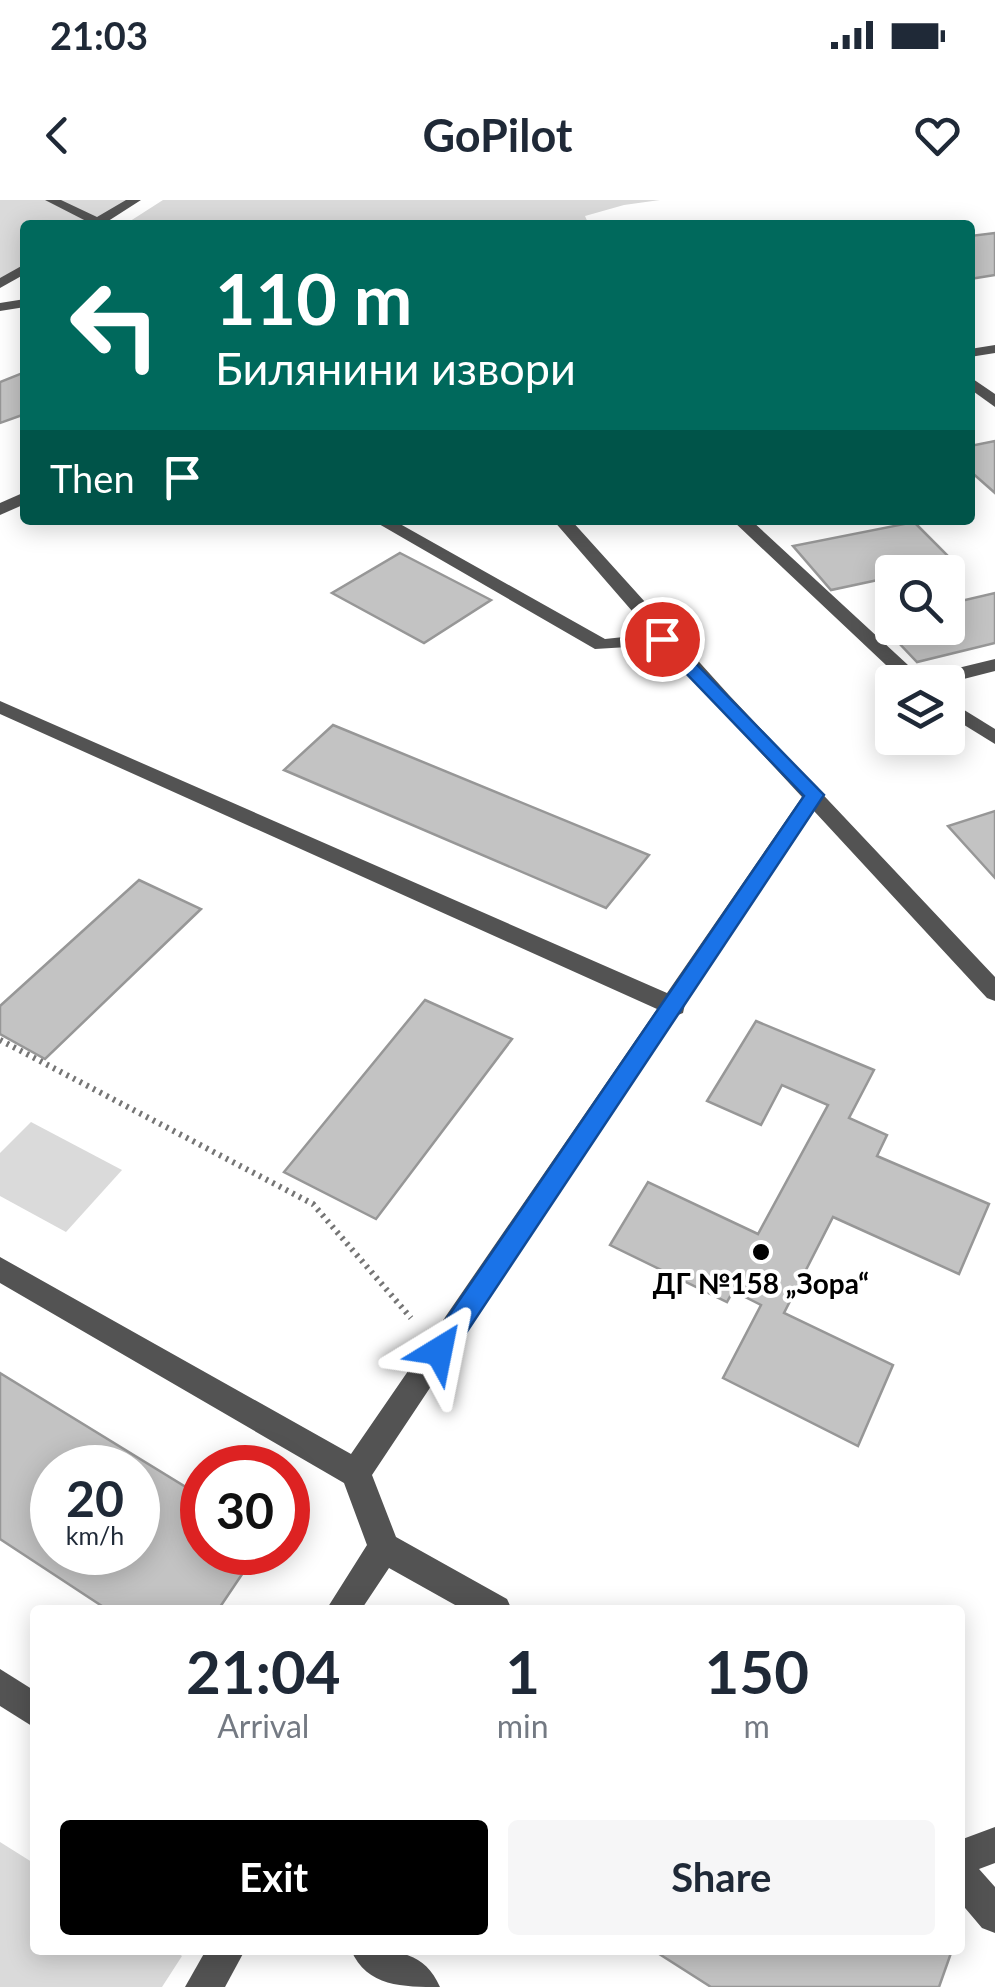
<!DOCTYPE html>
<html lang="en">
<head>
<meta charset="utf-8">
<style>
	:root { --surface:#fff; --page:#f6f6f7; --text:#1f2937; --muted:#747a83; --accent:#000 }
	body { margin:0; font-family:Lato,sans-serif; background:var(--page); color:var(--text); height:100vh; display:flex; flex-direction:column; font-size:38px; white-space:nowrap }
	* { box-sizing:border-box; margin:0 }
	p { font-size:32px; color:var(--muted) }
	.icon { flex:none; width:55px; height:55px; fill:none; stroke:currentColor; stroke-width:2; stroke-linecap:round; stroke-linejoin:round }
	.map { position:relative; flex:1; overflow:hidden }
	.drawer { position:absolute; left:30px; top:1405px; width:935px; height:350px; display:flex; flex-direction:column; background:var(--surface); border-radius:10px; box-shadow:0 5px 25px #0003 }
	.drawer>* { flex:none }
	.top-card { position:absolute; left:20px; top:20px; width:955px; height:305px; border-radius:10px; box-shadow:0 5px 25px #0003; background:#00695c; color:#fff; overflow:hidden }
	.tools { position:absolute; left:875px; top:355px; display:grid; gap:20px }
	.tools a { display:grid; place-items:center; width:90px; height:90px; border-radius:10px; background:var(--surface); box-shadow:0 5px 25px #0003; font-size:50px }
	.speed { position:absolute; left:30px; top:1245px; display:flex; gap:20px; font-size:50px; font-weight:700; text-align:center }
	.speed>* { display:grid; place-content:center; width:130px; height:130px; border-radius:50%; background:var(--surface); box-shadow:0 5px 25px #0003; line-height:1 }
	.speed small { font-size:25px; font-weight:400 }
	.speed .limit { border:15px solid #d22; background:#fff; color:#111 }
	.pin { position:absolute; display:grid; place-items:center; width:85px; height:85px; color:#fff; margin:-42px; border:5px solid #fff; border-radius:50%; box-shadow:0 2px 10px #0007 }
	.me { position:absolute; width:110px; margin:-55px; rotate:35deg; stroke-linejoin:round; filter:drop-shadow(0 0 8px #0008) }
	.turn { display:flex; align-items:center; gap:35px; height:210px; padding:0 30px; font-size:45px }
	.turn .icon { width:130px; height:130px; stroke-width:2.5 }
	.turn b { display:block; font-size:70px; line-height:85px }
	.then { display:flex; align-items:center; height:95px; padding:0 30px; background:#0003; gap:20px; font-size:38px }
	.eta { display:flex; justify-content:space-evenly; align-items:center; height:170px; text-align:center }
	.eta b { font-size:60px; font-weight:700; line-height:70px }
	.button { display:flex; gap:20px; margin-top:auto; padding:20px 30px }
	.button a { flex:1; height:115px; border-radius:10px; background:var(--accent); color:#fff; font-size:40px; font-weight:700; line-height:115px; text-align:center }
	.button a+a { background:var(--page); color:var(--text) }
	.status { display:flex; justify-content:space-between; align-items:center; height:70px; padding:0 50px; background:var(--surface); direction:ltr }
	.status svg { height:28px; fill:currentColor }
	header { display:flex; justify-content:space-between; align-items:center; height:130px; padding:0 30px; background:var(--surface); font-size:45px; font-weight:700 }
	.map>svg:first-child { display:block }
</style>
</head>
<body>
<div class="status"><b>21:03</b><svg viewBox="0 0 49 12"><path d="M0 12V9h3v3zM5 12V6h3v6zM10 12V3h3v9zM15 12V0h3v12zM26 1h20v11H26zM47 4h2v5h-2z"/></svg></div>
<header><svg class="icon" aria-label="back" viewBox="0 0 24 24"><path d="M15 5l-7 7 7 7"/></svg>GoPilot<svg class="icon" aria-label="heart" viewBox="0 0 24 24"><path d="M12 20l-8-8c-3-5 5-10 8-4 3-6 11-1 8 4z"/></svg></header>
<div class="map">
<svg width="995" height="1787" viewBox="0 0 995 1787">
	<rect width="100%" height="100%" fill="#fff"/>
	<g fill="#dadada">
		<polygon points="0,0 135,0 93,25 25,25 25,68 0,84"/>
		<polygon points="163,0 660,0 624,5 585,16 589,25 124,25"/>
		<polygon points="31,922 122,970 66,1032 0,996 0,953"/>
		<polygon points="0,1642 35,1664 35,1750 173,1750 182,1756 162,1787 0,1787"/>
	</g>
	<g fill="#c3c3c3" stroke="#979797" stroke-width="2.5" fill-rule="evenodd">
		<polygon points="995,33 995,75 970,79 970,36"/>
		<polygon points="25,172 25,214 0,223 0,182"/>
		<polygon points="995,241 995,293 970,271 970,246"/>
		<polygon points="914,322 955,363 892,372 892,377 831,390 793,346"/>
		<polygon points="400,353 491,400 424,443 332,393"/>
		<polygon points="995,393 995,443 917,462 878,421 892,417 892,428 948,428 948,404"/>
		<polygon points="333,525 649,655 606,708 284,570"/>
		<polygon points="995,611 995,678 948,626"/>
		<polygon points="139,680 201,709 45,859 0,834 0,806"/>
		<polygon points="425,800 512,839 376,1019 284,972"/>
		<polygon points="756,821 874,870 849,918 887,935 877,956 989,1004 959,1074 833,1017 784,1113 893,1165 858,1246 723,1178 761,1105 733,1091 727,1102 610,1045 648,982 758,1034 828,905 782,885 761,925 707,901"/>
		<path d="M 0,1173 L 202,1297 L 202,1352 L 257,1352 L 218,1410 L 108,1410 L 0,1339 ZM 52,1268 L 138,1268 L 138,1352 L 52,1352 Z"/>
		<polygon points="653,1750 945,1750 951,1753 939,1787 711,1787"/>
	</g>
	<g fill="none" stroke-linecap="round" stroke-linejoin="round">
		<polyline stroke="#757575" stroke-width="6" stroke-dasharray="2.5 5" stroke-linecap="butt" points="0,840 313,1004 411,1118"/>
		<g fill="#535353" fill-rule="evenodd">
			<polygon points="45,0 61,0 97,17 126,0 141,0 102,25 87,25 88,22"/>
			<polygon points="25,64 25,74 0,88 0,78"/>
			<polygon points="25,99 25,107 0,111 0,103"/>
			<polygon points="995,145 995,153 970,157 970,149"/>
			<polygon points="970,177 995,194 995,207 970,189"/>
			<polygon points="25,292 25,304 0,315 0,303"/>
			<polygon points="372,320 393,320 605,439 652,434 553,320 571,320 729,495 995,777 995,801 987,798 814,611 685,804 683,813 678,815 372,1275 396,1337 507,1399 512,1410 464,1410 389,1368 361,1410 326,1410 367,1345 344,1283 0,1083 0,1057 351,1254 657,809 0,514 0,501 667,793 802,597 661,445 595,449"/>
			<polygon points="732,320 751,320 921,477 995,459 995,471 948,483 904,482"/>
			<polygon points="948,500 995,529 995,544 948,515"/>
			<polygon points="0,1469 35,1491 35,1528 0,1506"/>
			<polygon points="995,1627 995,1663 979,1669 995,1687 995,1733 982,1728 960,1702 960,1640"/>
			<polygon points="206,1750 245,1750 225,1787 185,1787"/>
			<path d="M 351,1750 C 387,1750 423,1747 440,1787 C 403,1787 367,1787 351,1750 Z"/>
		</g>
	</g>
	<polygon fill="#1a73e8" stroke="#114b97" stroke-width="2.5" points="656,435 668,435 824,595 448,1160 439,1163 430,1160 426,1151 430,1143 804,596 656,442"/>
	<circle fill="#000" stroke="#fff" stroke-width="4" cx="761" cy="1052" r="10"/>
	<g text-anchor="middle" stroke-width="8" stroke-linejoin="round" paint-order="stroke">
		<g font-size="28" font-weight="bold" fill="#000" stroke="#fff">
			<text x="761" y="1094">ДГ №158 „Зора“</text>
		</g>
	</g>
</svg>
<div class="tools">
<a><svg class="icon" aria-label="search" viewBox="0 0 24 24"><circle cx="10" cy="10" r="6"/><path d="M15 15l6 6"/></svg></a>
<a><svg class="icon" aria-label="layers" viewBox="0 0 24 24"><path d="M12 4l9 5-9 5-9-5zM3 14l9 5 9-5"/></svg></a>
</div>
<div class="speed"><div>20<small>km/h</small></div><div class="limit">30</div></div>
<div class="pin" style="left:662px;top:439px;background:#d93025"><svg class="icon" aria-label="arrive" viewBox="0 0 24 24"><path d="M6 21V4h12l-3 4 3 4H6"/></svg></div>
<svg class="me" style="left:439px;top:1151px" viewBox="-20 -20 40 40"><path d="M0-17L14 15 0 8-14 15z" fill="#1a73e8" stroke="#fff" stroke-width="4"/></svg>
<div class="top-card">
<div class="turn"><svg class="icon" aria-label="left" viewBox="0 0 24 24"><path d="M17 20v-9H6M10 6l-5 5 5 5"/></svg><div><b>110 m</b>Билянини извори</div></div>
<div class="then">Then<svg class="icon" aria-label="arrive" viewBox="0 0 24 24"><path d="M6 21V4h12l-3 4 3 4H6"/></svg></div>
</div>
<section class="drawer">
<div class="eta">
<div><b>21:04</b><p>Arrival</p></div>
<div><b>1</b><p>min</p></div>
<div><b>150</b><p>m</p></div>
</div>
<div class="button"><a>Exit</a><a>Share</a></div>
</section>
</div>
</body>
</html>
